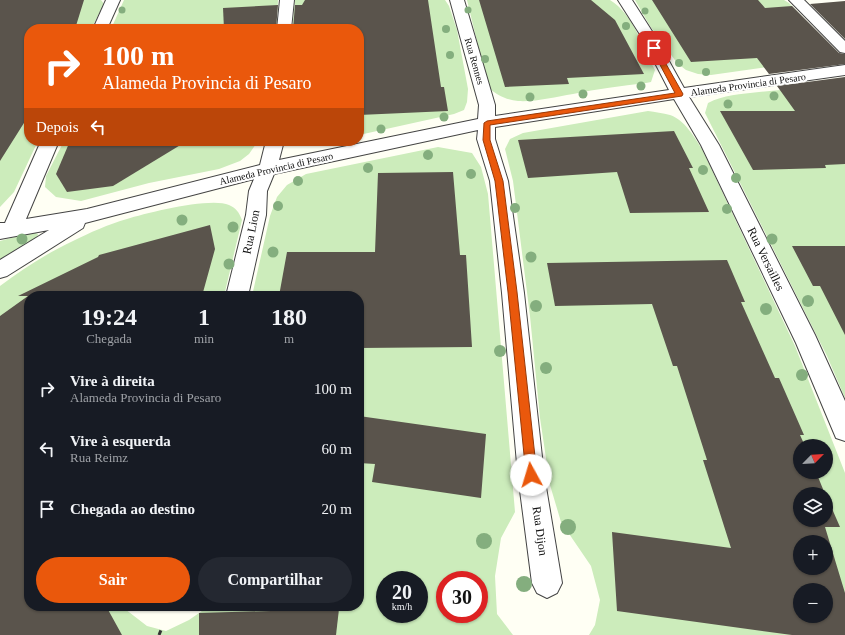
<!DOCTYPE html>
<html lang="pt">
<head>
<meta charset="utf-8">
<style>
	:root { --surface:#171b24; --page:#242831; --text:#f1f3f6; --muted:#9ea1a6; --accent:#ea580c }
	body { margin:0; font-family:"Times New Roman",serif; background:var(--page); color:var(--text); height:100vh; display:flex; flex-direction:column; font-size:15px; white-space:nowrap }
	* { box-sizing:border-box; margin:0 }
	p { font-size:13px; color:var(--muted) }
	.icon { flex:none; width:22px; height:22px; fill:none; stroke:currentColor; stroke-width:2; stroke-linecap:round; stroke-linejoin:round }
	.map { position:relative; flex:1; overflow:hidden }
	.side { position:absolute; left:24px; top:291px; width:340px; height:320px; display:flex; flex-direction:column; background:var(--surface); border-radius:16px; box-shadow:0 1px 3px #0004 }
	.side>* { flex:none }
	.hud { position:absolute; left:24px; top:24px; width:340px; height:122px; border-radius:16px; box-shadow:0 1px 3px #0004; background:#ea580c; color:#fff; overflow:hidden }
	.needle { width:26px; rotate:66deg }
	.fabs { position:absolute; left:793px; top:439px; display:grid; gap:8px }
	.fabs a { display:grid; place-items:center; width:40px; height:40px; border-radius:50%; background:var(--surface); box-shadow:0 1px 3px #0004; font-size:20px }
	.speed { position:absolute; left:376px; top:571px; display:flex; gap:8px; font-size:20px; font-weight:700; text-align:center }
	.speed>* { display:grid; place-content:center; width:52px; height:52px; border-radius:50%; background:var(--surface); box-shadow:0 1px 3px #0004; line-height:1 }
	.speed small { font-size:10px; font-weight:400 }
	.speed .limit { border:6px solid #d22; background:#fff; color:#111 }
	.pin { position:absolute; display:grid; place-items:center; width:34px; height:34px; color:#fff; margin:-17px; border-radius:8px; box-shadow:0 2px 6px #0006 }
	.me { position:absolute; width:44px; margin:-22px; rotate:354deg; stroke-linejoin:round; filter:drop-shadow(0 0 3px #0008) }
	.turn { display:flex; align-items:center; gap:14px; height:84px; padding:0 12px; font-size:18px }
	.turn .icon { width:52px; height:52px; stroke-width:2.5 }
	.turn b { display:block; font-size:28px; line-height:34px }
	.then { display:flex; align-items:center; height:38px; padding:0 12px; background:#0003; gap:8px; font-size:15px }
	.eta { display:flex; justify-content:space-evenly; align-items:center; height:68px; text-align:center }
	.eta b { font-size:24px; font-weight:700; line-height:28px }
	.cta { display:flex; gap:8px; margin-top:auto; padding:8px 12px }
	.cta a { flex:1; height:46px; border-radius:24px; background:var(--accent); color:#fff; font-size:16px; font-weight:700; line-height:46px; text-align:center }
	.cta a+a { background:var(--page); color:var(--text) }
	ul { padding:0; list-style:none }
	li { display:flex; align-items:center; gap:12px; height:60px; padding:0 12px }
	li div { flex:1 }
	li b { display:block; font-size:15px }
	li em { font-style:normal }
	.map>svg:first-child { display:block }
</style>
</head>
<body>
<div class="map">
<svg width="845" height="635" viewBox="0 0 845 635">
	<rect width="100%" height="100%" fill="#fffff4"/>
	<g fill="#ccecbb" fill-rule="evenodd">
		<polygon points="0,0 101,0 104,4 91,29 29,29 29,141 38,141 14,192 0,207"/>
		<polygon points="124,0 278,0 276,29 111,29"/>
		<polygon points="295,0 445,0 449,6 457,30 468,89 467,102 464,110 454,114 359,135 359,29 292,29"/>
		<path d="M 467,0 L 610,0 C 634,15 642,46 655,70 L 651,82 L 646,83 C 621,86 597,89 573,94 C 555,97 536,102 518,101 C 507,100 496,95 488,87 Z"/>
		<polygon points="635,0 784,0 789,3 828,44 768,67 711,75 698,74 686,70 677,63 650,26"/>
		<path d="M 845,86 L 845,398 L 827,356 L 705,113 L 708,103 C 723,95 741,94 759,92 C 788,89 816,87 845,86 Z"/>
		<path d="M 648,111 C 655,112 663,113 670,115 C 685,120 694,137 702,149 L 795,346 L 845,473 L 845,635 L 589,635 L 595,625 L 600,600 L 591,566 L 561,522 L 550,485 L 540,418 L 530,316 L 513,181 L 505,149 L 510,139 L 523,133 ZM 800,446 L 826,446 L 826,472 L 800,472 ZM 800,494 L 826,494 L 826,520 L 800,520 ZM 800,542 L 826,542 L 826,568 L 800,568 ZM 800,590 L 826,590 L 826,616 L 800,616 Z"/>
		<polygon points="64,141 258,141 249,154 240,161 219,169 149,183 81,201 56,197 45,187 46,176"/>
		<path d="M 438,147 L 472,153 L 481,167 L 488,194 L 515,512 L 501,538 L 495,576 L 497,614 L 513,635 L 0,635 L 0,286 C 23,269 47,253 73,241 C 89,233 109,224 127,219 C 147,213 210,197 229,205 C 236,208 239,212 242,220 L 224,296 L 29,296 L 29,606 L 123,606 L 125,609 L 147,626 L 166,631 L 189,620 L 209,606 L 359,606 L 359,296 L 252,296 L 270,216 L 277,197 L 287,185 L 306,174 ZM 385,580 L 419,580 L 419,614 L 385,614 ZM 445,580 L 479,580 L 479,614 L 445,614 Z"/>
		<polygon points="33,232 38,234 37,239 0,259 0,241"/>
	</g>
	<g fill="#5a544c" fill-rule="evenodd">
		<polygon points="0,0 84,0 75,29 29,29 29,115 0,161"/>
		<polygon points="305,0 428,0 441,87 444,87 448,111 359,115 359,29 293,29 295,5 302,5"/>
		<polygon points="479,0 591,0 615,20 644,74 567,78 569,84 505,87"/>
		<polygon points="652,0 758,0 765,8 792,6 839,53 845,54 845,64 769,74 757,58 691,62"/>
		<polygon points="845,1 845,39 810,4"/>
		<polygon points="278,5 276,29 224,29 223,8"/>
		<polygon points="845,77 845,164 825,165 826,168 753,170 720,111 795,111 777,86"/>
		<polygon points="674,131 693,168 689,168 709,212 630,213 617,172 528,178 518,140"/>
		<polygon points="70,141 187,141 113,186 67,192 56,174"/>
		<polygon points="453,172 460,255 466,255 472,347 359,348 359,296 279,296 287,252 375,252 378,173"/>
		<polygon points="210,225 215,249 202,296 29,296 29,606 106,606 122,635 0,635 0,316 28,296 18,296 98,257 99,255"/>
		<polygon points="792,246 845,246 845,335 820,286 813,286"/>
		<path d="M 727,260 L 745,302 L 741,302 L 775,378 L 779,378 L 804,435 L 800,435 L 805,446 L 800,446 L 800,472 L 816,472 L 825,494 L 800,494 L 800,520 L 826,520 L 826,495 L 840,527 L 825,527 L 845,593 L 845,635 L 792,635 L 617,611 L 612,532 L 731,548 L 703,460 L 707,460 L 677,366 L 673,366 L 652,304 L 555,306 L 547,263 ZM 800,542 L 826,542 L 826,568 L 800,568 ZM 800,590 L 826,590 L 826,616 L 800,616 Z"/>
		<polygon points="359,416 486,434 481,498 372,482 375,464 359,463"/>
		<polygon points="339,609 336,635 199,635 199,613"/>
	</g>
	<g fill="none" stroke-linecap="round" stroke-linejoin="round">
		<defs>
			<g id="minor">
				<polygon points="106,0 120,0 107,29 93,29"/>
				<polygon points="280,0 294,0 291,29 277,29"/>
				<polygon points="450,0 464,0 495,105 495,116 669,90 641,36 618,0 632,0 655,36 684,88 845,65 845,75 689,97 719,145 815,335 845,401 845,441 836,438 796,343 701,145 674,99 495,127 495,139 508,181 524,293 544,475 562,583 557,593 547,598 537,593 532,583 518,475 502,293 490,181 477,139 478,130 274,174 267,191 266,215 248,296 226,296 246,215 249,191 254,179 85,223 83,228 7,276 0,278 0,260 49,230 0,239 0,223 5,223 41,141 59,141 26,219 87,209 260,165 266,141 284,141 279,160 478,119 479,105"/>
				<polygon points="789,0 804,0 845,41 845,53 840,52"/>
			</g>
		</defs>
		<use href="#minor" stroke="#444" stroke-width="2"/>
		<polyline stroke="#333" stroke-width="3" stroke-dasharray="5 2.5" stroke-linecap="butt" points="159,635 161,630"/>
		<use href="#minor" fill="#fff" fill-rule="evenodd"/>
	</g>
	<g fill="#84ae7e">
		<circle cx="122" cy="10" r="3.5"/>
		<circle cx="468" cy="10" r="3.5"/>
		<circle cx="645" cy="11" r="3.5"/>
		<circle cx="626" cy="26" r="4"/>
		<circle cx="446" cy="29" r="4"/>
		<circle cx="450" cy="55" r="4"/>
		<circle cx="485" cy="59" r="4"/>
		<circle cx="679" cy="63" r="4"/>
		<circle cx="706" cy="72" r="4"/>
		<circle cx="641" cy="86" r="4.5"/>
		<circle cx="583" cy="94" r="4.5"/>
		<circle cx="774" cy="96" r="4.5"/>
		<circle cx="530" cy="97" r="4.5"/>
		<circle cx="728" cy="104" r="4.5"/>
		<circle cx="444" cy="117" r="4.5"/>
		<circle cx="381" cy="129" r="4.5"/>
		<circle cx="428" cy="155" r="5"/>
		<circle cx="368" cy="168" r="5"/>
		<circle cx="703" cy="170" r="5"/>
		<circle cx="471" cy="174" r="5"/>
		<circle cx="736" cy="178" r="5"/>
		<circle cx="298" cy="181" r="5"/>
		<circle cx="278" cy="206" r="5"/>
		<circle cx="515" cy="208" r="5"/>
		<circle cx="727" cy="209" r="5"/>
		<circle cx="182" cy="220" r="5.5"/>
		<circle cx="233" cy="227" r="5.5"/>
		<circle cx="22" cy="239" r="5.5"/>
		<circle cx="772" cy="239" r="5.5"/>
		<circle cx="273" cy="252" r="5.5"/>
		<circle cx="531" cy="257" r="5.5"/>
		<circle cx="229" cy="264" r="5.5"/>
		<circle cx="808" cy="301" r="6"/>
		<circle cx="536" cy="306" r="6"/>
		<circle cx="766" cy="309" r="6"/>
		<circle cx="500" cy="351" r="6"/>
		<circle cx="546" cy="368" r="6"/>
		<circle cx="802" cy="375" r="6"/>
		<circle cx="568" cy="527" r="8"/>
		<circle cx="484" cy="541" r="8"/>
		<circle cx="524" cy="584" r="8"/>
	</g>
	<polygon fill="#ea580c" stroke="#983908" points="652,46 657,48 683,94 682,96 490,125 490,140 503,181 517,292 537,475 535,479 531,480 527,479 526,475 508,292 495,181 483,140 484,123 487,121 675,93 651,48"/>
	<g text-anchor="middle" stroke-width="4" stroke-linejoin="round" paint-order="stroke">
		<g font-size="10" fill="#111" stroke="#fff">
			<text transform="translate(475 61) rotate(74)" y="4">Rua Rennes</text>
			<text transform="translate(748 84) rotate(-8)" y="4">Alameda Provincia di Pesaro</text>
			<text transform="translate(276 168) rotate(-13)" y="4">Alameda Provincia di Pesaro</text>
		</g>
		<g font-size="12" fill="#111" stroke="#fff">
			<text transform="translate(251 232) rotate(-78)" y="4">Rua Lion</text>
			<text transform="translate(766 259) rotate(64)" y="4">Rua Versailles</text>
			<text transform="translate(540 531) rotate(82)" y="4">Rua Dijon</text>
		</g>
	</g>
</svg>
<div class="fabs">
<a><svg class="needle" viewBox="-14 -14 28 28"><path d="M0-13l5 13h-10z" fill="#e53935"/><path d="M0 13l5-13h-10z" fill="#9ea1a6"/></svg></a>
<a><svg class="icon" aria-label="layers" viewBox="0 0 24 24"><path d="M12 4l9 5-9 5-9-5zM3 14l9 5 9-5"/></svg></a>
<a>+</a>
<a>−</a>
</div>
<div class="speed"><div>20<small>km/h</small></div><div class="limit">30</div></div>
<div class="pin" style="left:654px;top:48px;background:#d93025"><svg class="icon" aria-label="arrive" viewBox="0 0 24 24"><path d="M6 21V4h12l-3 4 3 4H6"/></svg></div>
<svg class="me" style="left:531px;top:475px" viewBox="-20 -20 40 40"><circle r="19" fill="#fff"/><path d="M0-13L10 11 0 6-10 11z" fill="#ea580c"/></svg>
<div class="hud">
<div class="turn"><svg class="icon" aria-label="right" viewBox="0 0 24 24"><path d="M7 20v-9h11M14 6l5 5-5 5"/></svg><div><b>100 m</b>Alameda Provincia di Pesaro</div></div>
<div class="then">Depois<svg class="icon" aria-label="left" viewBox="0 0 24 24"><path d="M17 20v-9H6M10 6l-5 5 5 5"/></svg></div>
</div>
<section class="side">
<div class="eta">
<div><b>19:24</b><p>Chegada</p></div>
<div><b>1</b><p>min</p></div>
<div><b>180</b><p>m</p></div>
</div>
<ul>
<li><svg class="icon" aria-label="right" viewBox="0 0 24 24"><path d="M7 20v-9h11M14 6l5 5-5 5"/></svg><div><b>Vire à direita</b><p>Alameda Provincia di Pesaro</p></div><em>100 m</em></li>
<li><svg class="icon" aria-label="left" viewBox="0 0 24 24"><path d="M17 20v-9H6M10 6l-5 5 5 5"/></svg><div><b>Vire à esquerda</b><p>Rua Reimz</p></div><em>60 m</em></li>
<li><svg class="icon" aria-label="arrive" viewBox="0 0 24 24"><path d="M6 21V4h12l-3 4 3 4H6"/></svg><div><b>Chegada ao destino</b></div><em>20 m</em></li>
</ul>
<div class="cta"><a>Sair</a><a>Compartilhar</a></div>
</section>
</div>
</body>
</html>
